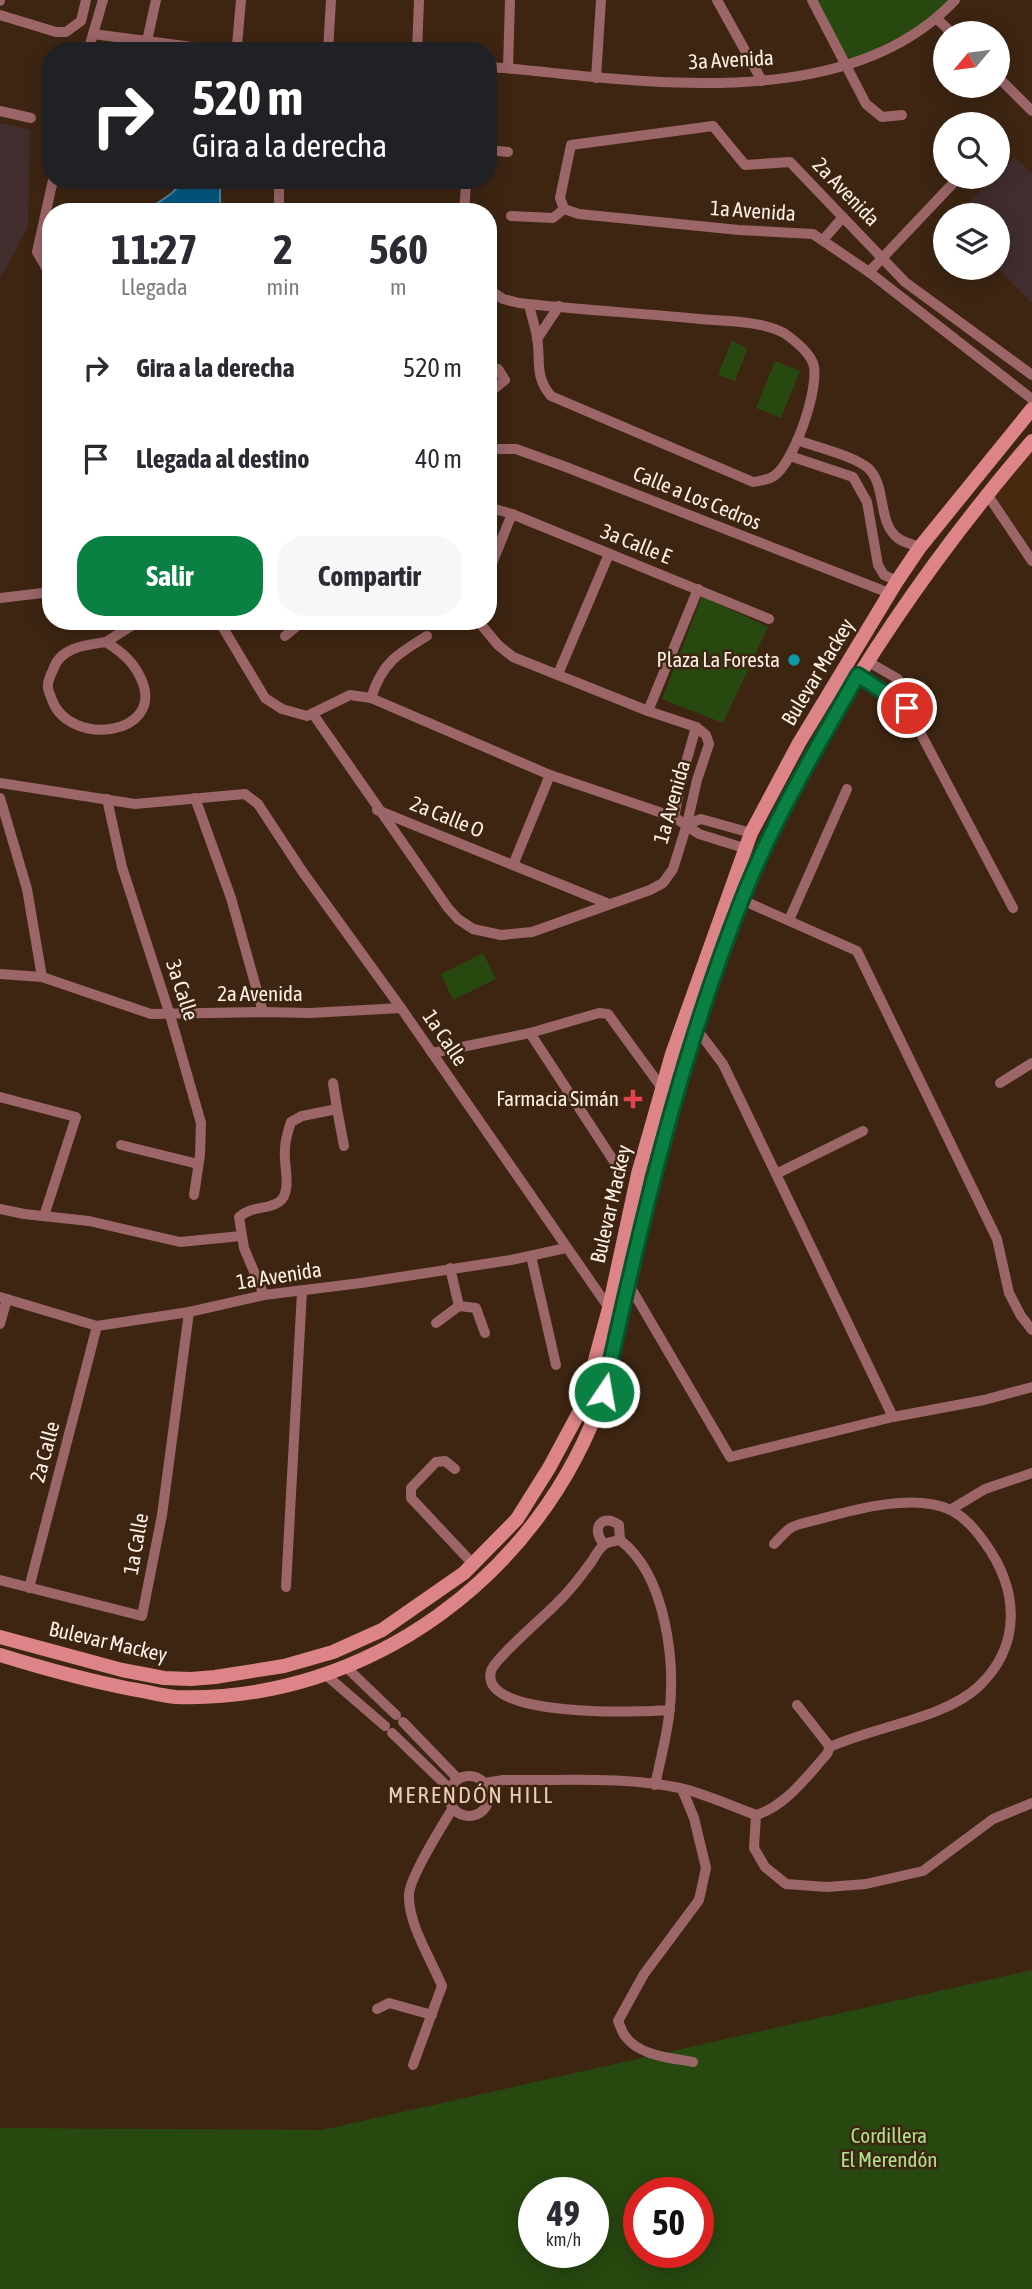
<!DOCTYPE html>
<html lang="es">
<head>
<meta charset="utf-8">
<style>
	:root { --surface:#fff; --page:#f7f7f7; --text:#2b2b33; --muted:#7c7c81; --accent:#0b8043 }
	body { margin:0; font-family:"Asap Condensed",sans-serif; background:var(--page); color:var(--text); height:100vh; display:flex; flex-direction:column; font-size:26px; white-space:nowrap }
	* { box-sizing:border-box; margin:0 }
	p { font-size:23px; color:var(--muted) }
	.icon { flex:none; width:38px; height:38px; fill:none; stroke:currentColor; stroke-width:2; stroke-linecap:round; stroke-linejoin:round }
	.map { position:relative; flex:1; overflow:hidden }
	.drawer { position:absolute; left:42px; top:203px; width:455px; height:427px; display:flex; flex-direction:column; background:var(--surface); border-radius:28px; box-shadow:0 4px 18px #0003 }
	.drawer>* { flex:none }
	.hud { position:absolute; left:42px; top:42px; width:455px; height:147px; border-radius:28px; box-shadow:0 4px 18px #0003; background:#202124; color:#fff; overflow:hidden }
	.needle { width:46px; rotate:241deg }
	.fabs { position:absolute; left:933px; top:21px; display:grid; gap:14px }
	.fabs a { display:grid; place-items:center; width:77px; height:77px; border-radius:50%; background:var(--surface); box-shadow:0 4px 18px #0003; font-size:35px }
	.speed { position:absolute; left:518px; top:2177px; display:flex; gap:14px; font-size:35px; font-weight:700; text-align:center }
	.speed>* { display:grid; place-content:center; width:91px; height:91px; border-radius:50%; background:var(--surface); box-shadow:0 4px 18px #0003; line-height:1 }
	.speed small { font-size:18px; font-weight:400 }
	.speed .limit { border:10px solid #d22; background:#fff; color:#111 }
	.pin { position:absolute; display:grid; place-items:center; width:60px; height:60px; color:#fff; margin:-30px; border:4px solid #fff; border-radius:50%; box-shadow:0 2px 7px #0007 }
	.me { position:absolute; width:77px; margin:-38px; rotate:12deg; stroke-linejoin:round; filter:drop-shadow(0 0 5px #0008) }
	.turn { display:flex; align-items:center; gap:24px; height:147px; padding:0 35px; font-size:32px }
	.turn .icon { width:91px; height:91px; stroke-width:2.5 }
	.turn b { display:block; font-size:49px; line-height:60px }
	.eta { display:flex; justify-content:space-evenly; align-items:center; height:119px; text-align:center }
	.eta b { font-size:42px; font-weight:700; line-height:49px }
	.action { display:flex; gap:14px; margin-top:auto; padding:14px 35px }
	.action a { flex:1; height:80px; border-radius:28px; background:var(--accent); color:#fff; font-size:28px; font-weight:700; line-height:80px; text-align:center }
	.action a+a { background:var(--page); color:var(--text) }
	ul { padding:0; list-style:none }
	li { display:flex; align-items:center; gap:21px; height:91px; padding:0 35px }
	li div { flex:1 }
	li b { display:block; font-size:26px }
	li em { font-style:normal }
	.map>svg:first-child { display:block }
</style>
</head>
<body>
<div class="map">
<svg width="1032" height="2289" viewBox="0 0 1032 2289">
	<rect width="100%" height="100%" fill="#3d2512"/>
	<polygon fill="#472910" points="1032,449 1032,550 993,492"/>
	<g fill="#412d2e">
		<polygon points="0,123 30,130 28,227 0,279"/>
		<polygon points="1014,157 1032,174 1032,303 997,268 998,215 956,215 994,177 998,177 998,173"/>
	</g>
	<g fill="#27480f" fill-rule="evenodd">
		<polygon points="817,0 955,0 937,19 849,61"/>
		<polygon points="732,340 747,349 735,381 718,375"/>
		<polygon points="775,361 800,371 781,418 756,408"/>
		<polygon points="702,596 768,627 723,723 662,699"/>
		<polygon points="483,953 496,979 453,1000 441,974"/>
		<path d="M 1032,1970 L 1032,2289 L 0,2289 L 0,2128 L 322,2130 ZM 534,2193 L 593,2193 L 593,2252 L 534,2252 ZM 639,2193 L 698,2193 L 698,2252 L 639,2252 Z"/>
	</g>
	<path fill="#035984" stroke="#4e86a2" stroke-width="2" d="M 182,180 L 226,180 L 227,187 L 220,186 L 220,212 L 146,212 C 158,200 175,196 182,180 Z"/>
	<g fill="none" stroke-linecap="round" stroke-linejoin="round">
		<g stroke="#9c6567" stroke-width="10">
			<polyline points="717,0 762,81"/>
			<polyline points="812,0 866,104 882,117 902,115"/>
			<polyline points="0,1 0,0"/>
			<polyline points="0,15 56,32 66,32 81,21 86,0"/>
			<polyline points="937,19 952,33"/>
			<polyline points="93,34 223,51"/>
			<polyline points="147,41 156,0"/>
			<polyline points="234,49 237,45 241,0"/>
			<polyline points="88,51 103,0"/>
			<polyline points="232,51 252,51"/>
			<polyline points="328,51 331,0"/>
			<polyline points="417,51 419,0"/>
			<path d="M 488,67 C 524,69 559,74 594,77 C 713,88 867,94 955,0"/>
			<polyline points="508,68 510,0"/>
			<polyline points="998,77 1032,111"/>
			<polyline points="596,78 601,0"/>
			<polyline points="0,111 31,118"/>
			<polyline points="488,150 508,152"/>
			<polyline points="564,209 560,198 571,145 713,126 745,165 790,162 905,282 1032,375"/>
			<polyline points="564,209 579,214 739,230 813,234 869,272 1032,399"/>
			<polyline points="279,212 279,180"/>
			<polyline points="464,212 466,185 465,180"/>
			<polyline points="511,216 553,218 564,209"/>
			<polyline points="823,240 843,217"/>
			<polyline points="869,272 959,177"/>
			<polyline points="51,276 37,252 53,180"/>
			<path d="M 488,289 L 503,299 L 519,303 C 579,310 640,313 700,319 C 724,321 763,321 784,333 C 794,340 808,351 813,363 C 821,385 794,463 774,476 C 768,480 760,481 753,482 L 551,396 C 534,376 541,361 537,337 C 535,326 531,315 529,304"/>
			<polyline points="537,339 559,306"/>
			<polyline points="488,370 498,369 505,380 494,389 488,388"/>
			<path d="M 797,440 C 816,447 855,456 869,469 C 887,487 877,524 899,539 C 905,543 914,545 920,547"/>
			<polyline points="488,449 516,449 566,467 889,593"/>
			<polyline points="790,456 853,477 867,502 878,565 884,575 897,581"/>
			<polyline points="987,494 1032,561"/>
			<polyline points="488,507 512,514 769,619"/>
			<polyline points="488,573 512,514"/>
			<polyline points="0,598 51,592"/>
			<polyline points="219,621 265,698 282,709 307,716 350,695 371,698 550,775 674,817 699,834 744,848"/>
			<polyline points="285,636 303,621"/>
			<path d="M 106,642 C 123,653 134,662 142,681 C 164,735 70,748 52,700 C 51,696 47,690 48,685 C 48,680 51,674 53,670 C 60,647 86,645 106,642 Z"/>
			<polyline points="106,642 139,621"/>
			<polyline points="867,661 898,679 903,700 1013,908"/>
			<polyline points="558,674 609,554"/>
			<polyline points="858,675 905,706"/>
			<path d="M 371,698 C 382,663 397,654 427,636"/>
			<polyline points="648,711 698,589"/>
			<polyline points="313,714 448,908 458,919 473,929 501,935 532,932 650,890 663,883 673,869 687,824 697,780 709,744 706,735 696,727 648,711 513,657 498,645 478,621"/>
			<polyline points="0,783 135,804 245,794 258,804 302,871 401,1008 609,1308"/>
			<polyline points="0,798 27,889 42,977"/>
			<polyline points="195,798 231,898 263,1012"/>
			<polyline points="107,799 122,867 170,1015 201,1123 200,1155 194,1195"/>
			<polyline points="377,810 609,904"/>
			<polyline points="674,817 683,773 696,727"/>
			<polyline points="687,824 701,819 751,833"/>
			<polyline points="513,865 550,775"/>
			<polyline points="742,900 857,951 997,1239 1009,1293 1021,1316 1032,1330"/>
			<polyline points="789,920 847,789"/>
			<polyline points="0,974 42,977 151,1014 263,1012 310,1013 401,1008"/>
			<polyline points="695,1027 723,1064 893,1417"/>
			<polyline points="530,1033 619,1169"/>
			<polyline points="432,1053 530,1033 599,1013 608,1014 662,1088"/>
			<polyline points="333,1083 337,1109"/>
			<polyline points="1000,1083 1032,1063"/>
			<polyline points="0,1097 76,1117 44,1216"/>
			<polyline points="121,1145 198,1164"/>
			<polyline points="776,1174 863,1131"/>
			<polyline points="0,1209 24,1214 89,1221 180,1242 241,1236"/>
			<polyline points="531,1256 556,1365"/>
			<polyline points="628,1283 730,1457 893,1417 984,1400 1032,1387"/>
			<path d="M 264,1295 L 244,1248 L 239,1217 C 253,1205 268,1210 279,1202 C 293,1192 283,1164 285,1149 C 285,1140 288,1131 291,1122 L 302,1116 L 337,1109 L 344,1146"/>
			<polyline points="0,1297 97,1326 189,1312 264,1295 361,1283 511,1260 566,1248"/>
			<polyline points="459,1306 476,1308 485,1333"/>
			<polyline points="436,1323 459,1306 450,1268"/>
			<polyline points="0,1324 7,1299"/>
			<polyline points="455,1469 445,1461 436,1462 411,1488 411,1498 473,1564"/>
			<polyline points="950,1510 985,1489 1032,1473"/>
			<path d="M 604,1544 C 590,1529 602,1512 619,1525 L 620,1540"/>
			<path d="M 774,1544 C 779,1539 784,1533 789,1529 C 797,1523 810,1522 820,1519 C 856,1509 914,1493 951,1510 C 966,1518 976,1530 985,1543 C 1019,1590 1022,1646 978,1687 C 945,1718 873,1727 830,1747 L 827,1754 C 807,1776 786,1806 756,1815 L 754,1848 L 765,1867 L 786,1884 L 827,1887 L 866,1884 L 923,1871 L 993,1819 L 1032,1803"/>
			<polyline points="0,1580 142,1616 162,1515 189,1312"/>
			<polyline points="286,1587 302,1291"/>
			<polyline points="29,1588 97,1326"/>
			<polyline points="346,1667 396,1715"/>
			<polyline points="326,1675 385,1726"/>
			<polyline points="797,1705 830,1747"/>
			<polyline points="403,1722 458,1779"/>
			<polyline points="392,1733 450,1789"/>
			<circle cx="469" cy="1796" r="20"/>
			<path d="M 485,1783 L 503,1780 C 562,1781 623,1776 680,1788 C 706,1794 731,1806 756,1815"/>
			<path d="M 655,1785 C 660,1762 666,1739 669,1716 C 676,1662 666,1575 620,1540 C 616,1541 608,1542 605,1544 C 600,1547 595,1556 592,1561 C 581,1576 571,1590 558,1602 C 546,1615 495,1658 491,1671 C 478,1719 644,1712 670,1710"/>
			<path d="M 682,1789 L 694,1818 L 706,1868 L 699,1900 L 644,1974 L 618,2021 C 620,2025 622,2032 625,2036 C 639,2056 672,2058 693,2062"/>
			<polyline points="377,2009 389,2003 432,2015"/>
			<path d="M 413,2065 L 442,1986 C 431,1959 408,1924 409,1895 C 409,1879 443,1824 453,1808"/>
		</g>
		<g stroke="#dc8488" stroke-width="14">
			<polyline points="0,1637 122,1670 164,1678 191,1679 215,1677 284,1666 333,1652 382,1630 464,1573 517,1519 549,1468 583,1405 609,1308 638,1174 672,1054 751,833 799,743 897,581 920,547 1032,409"/>
			<path d="M 0,1655 C 45,1669 85,1680 131,1689 C 146,1691 161,1696 176,1697 C 368,1703 542,1574 603,1394 C 608,1380 610,1364 613,1350 C 620,1320 626,1291 633,1261 C 653,1183 671,1102 696,1025 C 709,985 725,946 739,906 C 762,847 792,791 823,736 C 883,630 953,533 1032,441"/>
		</g>
	</g>
	<g fill="none" stroke-linecap="round" stroke-linejoin="round">
		<defs>
			<path id="route" d="M 604,1392 C 640,1226 679,1060 741,902 C 772,822 816,749 858,675 L 907,708"/>
		</defs>
		<use href="#route" stroke="#07532c" stroke-width="18"/>
		<use href="#route" stroke="#0b8043" stroke-width="12"/>
	</g>
	<circle fill="#0f9aa8" stroke="#3d2512" stroke-width="2.5" cx="794" cy="660" r="7"/>
	<path fill="#e0444e" stroke="#3d2512" stroke-width="2.5" d="M629.5 1088.5h7v7h7v7h-7v7h-7v-7h-7v-7h7z"/>
	<g text-anchor="middle" stroke-width="5" stroke-linejoin="round" paint-order="stroke">
		<g font-size="21" fill="#fdf0e7" stroke="#3d2512">
			<text transform="translate(731 60) rotate(-3)" y="7">3a Avenida</text>
			<text transform="translate(846 192) rotate(46)" y="7">2a Avenida</text>
			<text transform="translate(753 211) rotate(4)" y="7">1a Avenida</text>
			<text transform="translate(697 498) rotate(22)" y="7">Calle a Los Cedros</text>
			<text transform="translate(636 544) rotate(22)" y="7">3a Calle E</text>
			<text transform="translate(818 672) rotate(-59)" y="7">Bulevar Mackey</text>
			<text transform="translate(672 802) rotate(-74)" y="7">1a Avenida</text>
			<text transform="translate(447 817) rotate(22)" y="7">2a Calle O</text>
			<text transform="translate(182 990) rotate(72)" y="7">3a Calle</text>
			<text x="260" y="1001">2a Avenida</text>
			<text transform="translate(445 1038) rotate(56)" y="7">1a Calle</text>
			<text transform="translate(611 1204) rotate(-77)" y="7">Bulevar Mackey</text>
			<text transform="translate(279 1276) rotate(-9)" y="7">1a Avenida</text>
			<text transform="translate(45 1452) rotate(-75)" y="7">2a Calle</text>
			<text transform="translate(136 1544) rotate(-80)" y="7">1a Calle</text>
			<text transform="translate(108 1642) rotate(13)" y="7">Bulevar Mackey</text>
		</g>
		<g font-size="21" fill="#fdf0e7" stroke="#3d2512" text-anchor="end">
			<text x="780" y="667">Plaza La Foresta</text>
			<text x="619" y="1106">Farmacia Simán</text>
		</g>
		<g font-size="21" fill="#abe38b" stroke="#3d2512">
			<text x="889" y="2143">Cordillera<tspan x="889" dy="24">El Merendón</tspan></text>
		</g>
		<g font-size="23" letter-spacing="2" fill="#ecccb4" stroke="#3d2512">
			<text x="471" y="1803">MERENDÓN HILL</text>
		</g>
	</g>
</svg>
<div class="fabs">
<a><svg class="needle" viewBox="-14 -14 28 28"><path d="M0-13l5 13h-10z" fill="#e53935"/><path d="M0 13l5-13h-10z" fill="#7c7c81"/></svg></a>
<a><svg class="icon" aria-label="search" viewBox="0 0 24 24"><circle cx="10" cy="10" r="6"/><path d="M15 15l6 6"/></svg></a>
<a><svg class="icon" aria-label="layers" viewBox="0 0 24 24"><path d="M12 4l9 5-9 5-9-5zM3 14l9 5 9-5"/></svg></a>
</div>
<div class="speed"><div>49<small>km/h</small></div><div class="limit">50</div></div>
<div class="pin" style="left:907px;top:708px;background:#d93025"><svg class="icon" aria-label="arrive" viewBox="0 0 24 24"><path d="M6 21V4h12l-3 4 3 4H6"/></svg></div>
<svg class="me" style="left:604px;top:1392px" viewBox="-20 -20 40 40"><circle r="17" fill="#0b8043" stroke="#fff" stroke-width="3"/><path d="M0-11L8 9 0 5-8 9z" fill="#fff"/></svg>
<div class="hud">
<div class="turn"><svg class="icon" aria-label="right" viewBox="0 0 24 24"><path d="M7 20v-9h11M14 6l5 5-5 5"/></svg><div><b>520 m</b>Gira a la derecha</div></div>
</div>
<section class="drawer">
<div class="eta">
<div><b>11:27</b><p>Llegada</p></div>
<div><b>2</b><p>min</p></div>
<div><b>560</b><p>m</p></div>
</div>
<ul>
<li><svg class="icon" aria-label="right" viewBox="0 0 24 24"><path d="M7 20v-9h11M14 6l5 5-5 5"/></svg><div><b>Gira a la derecha</b></div><em>520 m</em></li>
<li><svg class="icon" aria-label="arrive" viewBox="0 0 24 24"><path d="M6 21V4h12l-3 4 3 4H6"/></svg><div><b>Llegada al destino</b></div><em>40 m</em></li>
</ul>
<div class="action"><a>Salir</a><a>Compartir</a></div>
</section>
</div>
</body>
</html>
